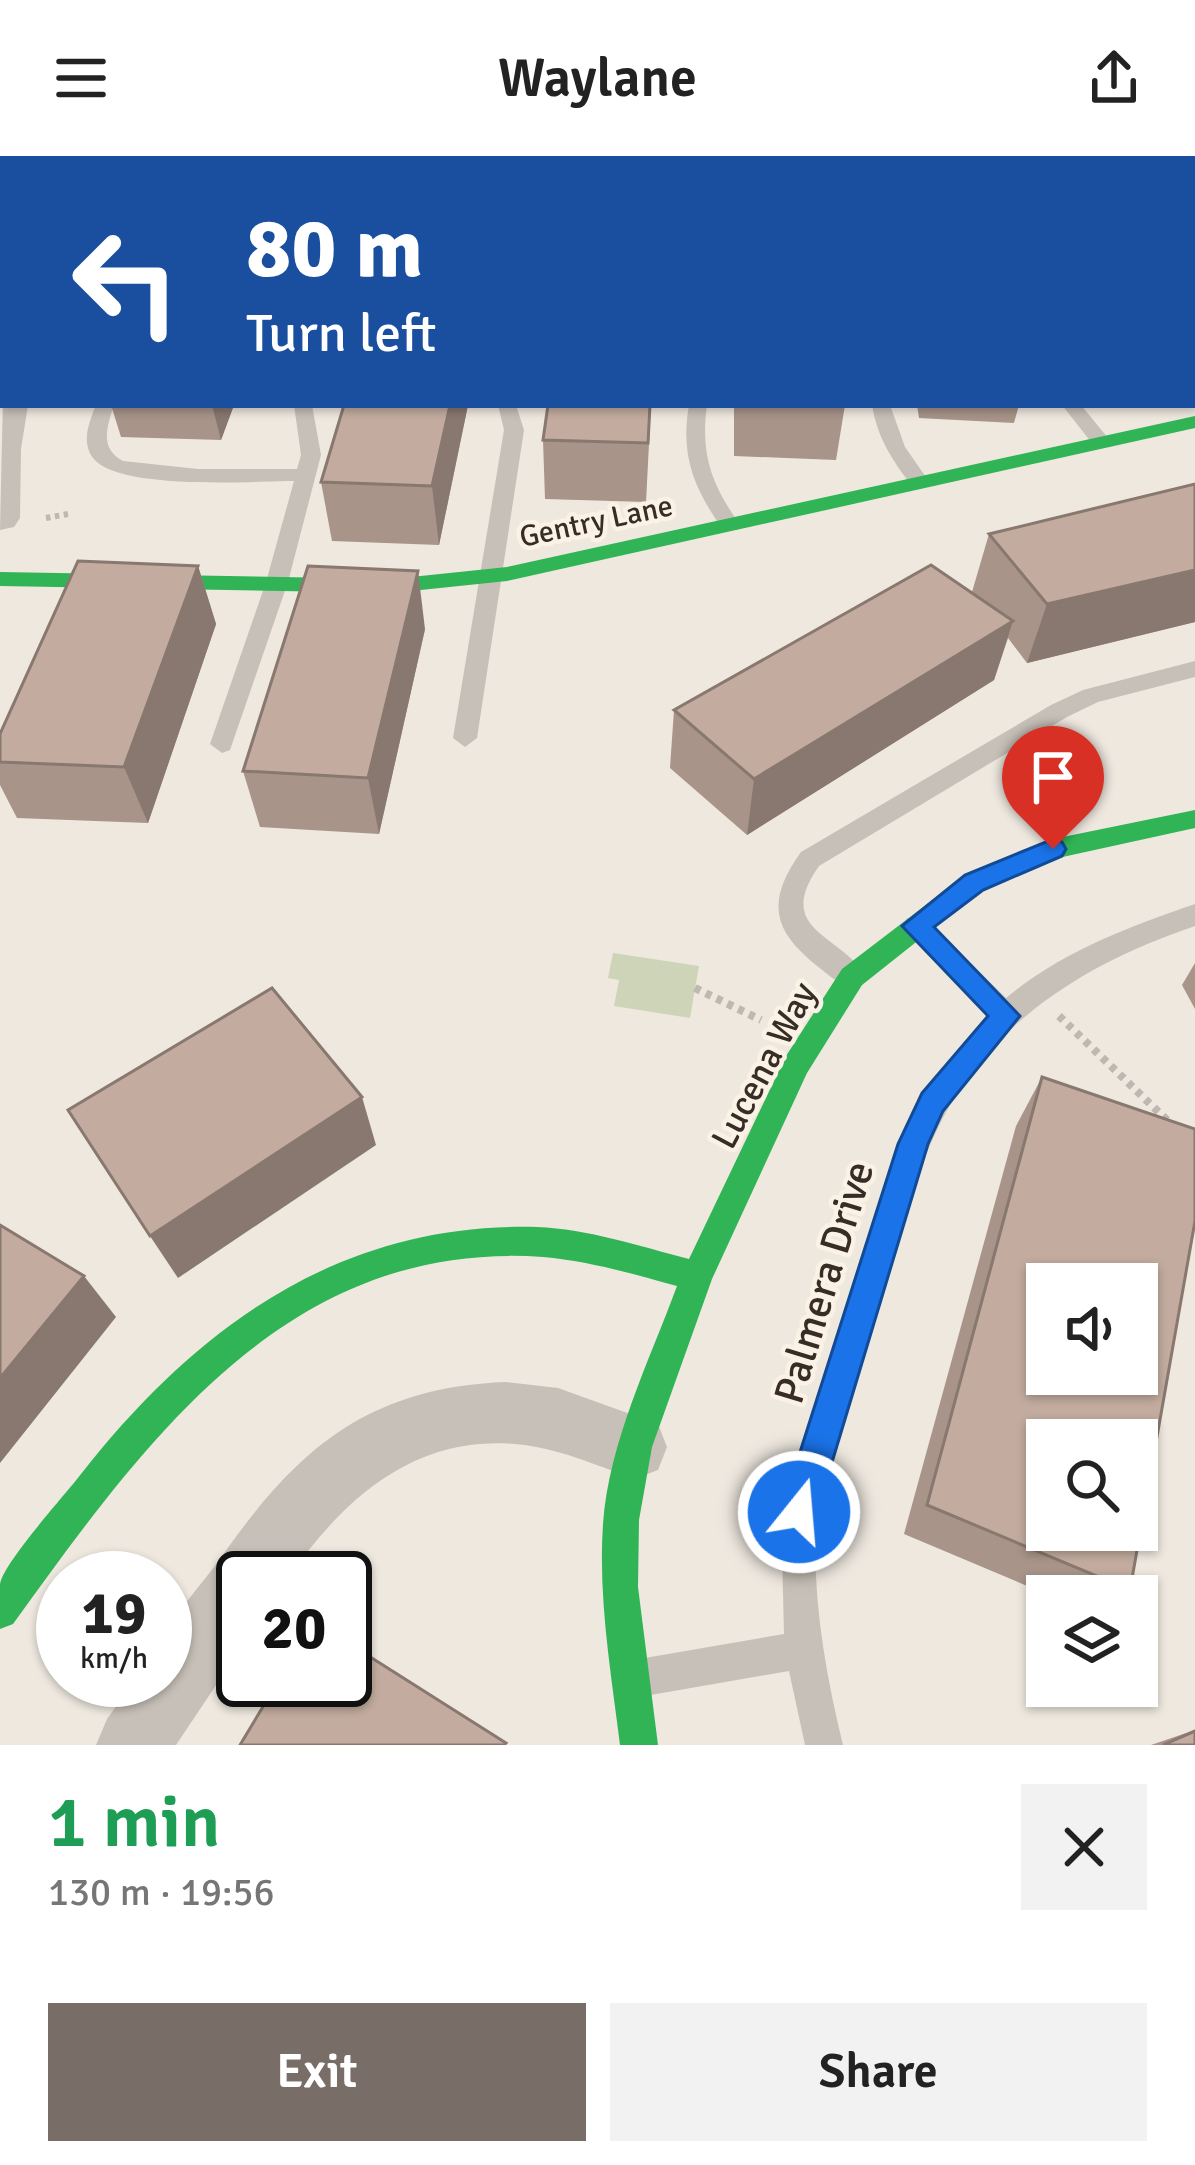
<!DOCTYPE html>
<html lang="en">
<head>
<meta charset="utf-8">
<style>
	:root { --surface:#fff; --page:#f2f2f2; --text:#222; --muted:#767676; --accent:#786e67 }
	body { margin:0; font-family:Signika,sans-serif; background:var(--page); color:var(--text); height:100vh; display:flex; flex-direction:column; font-size:45px; white-space:nowrap }
	* { box-sizing:border-box; margin:0 }
	p { font-size:39px; color:var(--muted) }
	.icon { flex:none; width:66px; height:66px; fill:none; stroke:currentColor; stroke-width:2; stroke-linecap:round; stroke-linejoin:round }
	.map { position:relative; height:1589px; overflow:hidden }
	.sheet { display:flex; flex-direction:column; background:var(--surface); flex:1 }
	.sheet>* { flex:none }
	.hud { position:absolute; left:0px; top:0px; width:1197px; height:252px; box-shadow:0 3px 9px #0004; background:#1a4fa0; color:#fff; overflow:hidden }
	.fabs { position:absolute; left:1026px; top:1107px; display:grid; gap:24px }
	.fabs a { display:grid; place-items:center; width:132px; height:132px; border-radius:0px; background:var(--surface); box-shadow:0 3px 9px #0004; font-size:60px }
	.speed { position:absolute; left:36px; top:1395px; display:flex; gap:24px; font-size:60px; font-weight:700; text-align:center }
	.speed>* { display:grid; place-content:center; width:156px; height:156px; border-radius:50%; background:var(--surface); box-shadow:0 3px 9px #0004; line-height:1 }
	.speed small { font-size:30px; font-weight:400 }
	.speed .limit { border:6px solid #111; border-radius:18px; background:#fff; color:#111 }
	.pin { position:absolute; display:grid; place-items:center; width:102px; height:102px; color:#fff; margin:-123px -51px; border-radius:50% 50% 50% 0; rotate:-45deg; box-shadow:0 0 12px #0007 }
	.pin .icon { rotate:45deg }
	.me { position:absolute; width:132px; margin:-66px; rotate:17deg; stroke-linejoin:round; filter:drop-shadow(0 0 9px #0008) }
	.turn { display:flex; align-items:center; gap:42px; height:252px; padding:0 48px; font-size:54px }
	.turn .icon { width:156px; height:156px; stroke-width:2.5 }
	.turn b { display:block; font-size:84px; line-height:102px }
	.round { display:grid; place-items:center; flex:none; width:126px; height:126px; border-radius:0px; background:var(--page) }
	.head { display:flex; align-items:center; justify-content:space-between; height:204px; padding:0 48px }
	h1 { font-size:72px; font-weight:600; line-height:90px; color:#1e9e55 }
	.primary-button { display:flex; gap:24px; margin-top:auto; padding:24px 48px }
	.primary-button a { flex:1; height:138px; border-radius:0px; background:var(--accent); color:#fff; font-size:48px; font-weight:600; line-height:138px; text-align:center }
	.primary-button a+a { background:var(--page); color:var(--text) }
	header { display:flex; justify-content:space-between; align-items:center; height:156px; padding:0 48px; background:var(--surface); font-size:54px; font-weight:600 }
	.map>svg:first-child { display:block }
</style>
</head>
<body>
<header><svg class="icon" aria-label="menu" viewBox="0 0 24 24"><path d="M4 6h16M4 12h16M4 18h16"/></svg>Waylane<svg class="icon" aria-label="share" viewBox="0 0 24 24"><path d="M12 15V3M7 8l5-5 5 5M5 13v7h14v-7"/></svg></header>
<div class="map">
<svg width="1195" height="1589" viewBox="0 0 1195 1589">
	<rect width="100%" height="100%" fill="#eee8df"/>
	<g fill="#ced4b7">
		<polygon points="0,0 435,0 3,3 0,68"/>
		<polygon points="613,797 699,810 690,862 614,850 619,824 608,822"/>
	</g>
	<g fill="none" stroke-linecap="round" stroke-linejoin="round">
		<polyline stroke="#bfb8b1" stroke-width="4.5" stroke-dasharray="4.5 4.5" stroke-linecap="butt" points="298,3 315,0"/>
		<polyline stroke="#bfb8b1" stroke-width="6" stroke-dasharray="4.5 4.5" stroke-linecap="butt" points="46,362 68,358"/>
		<g stroke="#bfb8b1" stroke-width="8" stroke-dasharray="6 6" stroke-linecap="butt">
			<polyline points="695,832 761,864"/>
			<polyline points="1059,860 1169,966"/>
		</g>
		<g fill="#c7c0b8" fill-rule="evenodd">
			<path d="M 96,249 L 114,249 C 107,271 99,292 123,305 L 198,313 L 297,313 L 301,299 L 294,249 L 312,249 L 321,299 L 288,426 L 230,594 L 222,597 L 210,588 L 266,426 L 294,325 C 253,325 119,335 93,302 C 81,286 89,266 96,249 Z"/>
			<polygon points="498,249 516,249 524,274 477,582 465,591 453,582 504,274"/>
			<path d="M 689,249 L 707,249 C 700,299 712,329 740,369 L 737,374 L 723,374 C 694,332 680,300 689,249 Z"/>
			<path d="M 872,249 L 890,249 L 905,291 L 930,327 L 927,331 L 913,331 C 893,306 877,281 872,249 Z"/>
			<polygon points="1062,249 1081,249 1112,287 1109,291 1095,291"/>
			<path d="M 1195,505 L 1195,521 L 1098,546 L 1067,561 L 819,710 C 773,776 841,777 866,821 L 862,829 L 842,829 C 787,788 754,761 801,696 L 1051,549 L 1083,534 Z"/>
			<path d="M 1195,748 L 1195,770 C 1110,799 1034,840 976,910 C 911,991 882,1140 851,1241 C 840,1279 819,1324 816,1364 C 812,1440 825,1515 843,1589 L 805,1589 L 789,1515 L 639,1541 L 626,1535 L 620,1522 L 626,1509 L 639,1503 L 784,1478 L 781,1356 L 898,988 L 926,935 L 987,859 L 907,778 L 903,770 L 907,762 L 925,762 L 1006,842 C 1061,796 1128,771 1195,748 Z"/>
		</g>
		<g fill="#c7c0b8" fill-rule="evenodd">
			<polygon points="3,240 3,249 28,249 21,293 20,362 14,371 0,374"/>
			<path d="M 505,1226 L 558,1232 L 658,1268 L 667,1291 L 658,1314 L 635,1323 C 606,1313 577,1300 546,1293 C 430,1267 350,1333 288,1422 L 243,1422 L 243,1489 L 176,1589 L 96,1589 L 107,1563 L 135,1524 L 165,1524 C 165,1511 162,1490 167,1478 C 178,1452 204,1426 220,1403 C 296,1294 366,1232 505,1226 Z"/>
		</g>
		<g fill="#30b455" fill-rule="evenodd">
			<polygon points="410,0 443,0 408,3"/>
			<polygon points="1195,260 1195,272 507,425 392,437 0,430 0,416 392,423 507,411"/>
			<path d="M 1195,654 L 1195,672 L 1058,702 L 983,733 L 862,829 L 807,917 L 712,1123 L 652,1291 L 639,1364 L 638,1431 L 658,1589 L 620,1589 C 611,1516 598,1442 603,1368 C 609,1286 649,1206 677,1130 C 633,1118 589,1105 543,1101 C 288,1083 146,1284 13,1468 L 0,1473 C 0,1459 0,1441 0,1428 C 4,1406 65,1339 81,1318 C 198,1169 341,1066 537,1071 C 588,1073 639,1090 689,1103 L 786,900 L 842,813 L 965,719 L 1053,683 Z"/>
		</g>
		<polygon fill="#ff9f0a" fill-rule="evenodd" points="3,62 3,72 0,73 0,63"/>
	</g>
	<g fill="#a89489">
		<polygon points="989,0 1195,0 1195,59 1194,3 990,3"/>
		<polygon points="1194,118 1195,121 1194,227"/>
		<polygon points="111,249 234,249 221,284 121,281"/>
		<polygon points="468,249 439,389 332,385 321,326"/>
		<polygon points="548,249 651,249 646,346 545,343 543,284"/>
		<polygon points="734,249 845,249 836,304 734,300"/>
		<polygon points="917,249 1019,249 1014,267 919,262"/>
		<polygon points="1195,328 1195,466 1027,507 1008,482 994,524 747,679 670,612 674,554 972,436 989,378"/>
		<polygon points="198,410 216,468 148,667 17,662 0,629 0,578"/>
		<polygon points="425,473 379,678 260,671 243,615"/>
		<polygon points="1195,807 1195,853 1182,829"/>
		<polygon points="1042,921 1130,1434 1120,1440 1051,1440 904,1378 1016,970"/>
		<polygon points="1195,1574 1195,1589 1151,1589"/>
	</g>
	<g fill="#88786f">
		<polygon points="212,249 234,249 221,284"/>
		<polygon points="450,249 468,249 439,389 432,330"/>
		<polygon points="198,410 216,468 148,667 124,611"/>
		<polygon points="1195,414 1195,466 1027,507 1047,448"/>
		<polygon points="418,415 425,473 379,678 368,622"/>
		<polygon points="1013,465 994,524 747,679 754,623"/>
		<polygon points="362,941 376,989 178,1122 150,1080"/>
		<polygon points="84,1120 116,1161 0,1307 0,1222"/>
	</g>
	<g fill="#c3ac9f" stroke="#88786f" stroke-width="3" fill-rule="evenodd">
		<rect x="700" y="0" width="82" height="3"/>
		<polygon points="856,0 940,0 941,3 856,3"/>
		<polygon points="1014,0 1195,0 1195,3 1146,0 1147,3 1014,3"/>
		<polygon points="1194,118 1195,121 1195,170 1194,170"/>
		<polygon points="344,249 450,249 432,330 321,326"/>
		<polygon points="548,249 650,249 648,287 543,284"/>
		<polygon points="1195,328 1195,414 1047,448 989,378"/>
		<polygon points="78,405 198,410 124,611 0,606 0,578"/>
		<polygon points="931,409 1013,465 754,623 674,554"/>
		<polygon points="308,410 418,415 368,622 243,615"/>
		<polygon points="272,832 362,941 150,1080 68,954"/>
		<path d="M 1042,921 L 1195,973 L 1195,1065 L 1130,1434 L 927,1349 ZM 1047,1128 L 1137,1128 L 1137,1218 L 1047,1218 ZM 1047,1284 L 1137,1284 L 1137,1374 L 1047,1374 Z"/>
		<polygon points="0,1069 84,1120 0,1222"/>
		<polygon points="345,1485 506,1587 504,1589 240,1589 279,1524 345,1524"/>
		<polygon points="1195,1575 1195,1589 1163,1589"/>
	</g>
	<polygon fill="#1a73e8" stroke="#114b97" stroke-width="3" points="1053,683 1062,686 1066,693 1062,700 983,734 934,771 1020,860 943,955 928,988 817,1356 812,1369 799,1374 787,1369 781,1356 898,988 922,937 988,860 902,770 965,719"/>
	<g text-anchor="middle" stroke-width="9" stroke-linejoin="round" paint-order="stroke">
		<g font-size="30" fill="#382d26" stroke="#fbf2e6">
			<text transform="translate(596 365) rotate(-12)" y="10">Gentry Lane</text>
		</g>
		<g font-size="36" fill="#382d26" stroke="#fbf2e6">
			<text transform="translate(763 909) rotate(-62)" y="13">Lucena Way</text>
		</g>
		<g font-size="42" fill="#382d26" stroke="#fbf2e6">
			<text transform="translate(823 1126) rotate(-73)" y="15">Palmera Drive</text>
		</g>
	</g>
</svg>
<div class="fabs">
<a><svg class="icon" aria-label="sound" viewBox="0 0 24 24"><path d="M4 9h4l5-4v14l-5-4H4zM17 9q2 3 0 6"/></svg></a>
<a><svg class="icon" aria-label="search" viewBox="0 0 24 24"><circle cx="10" cy="10" r="6"/><path d="M15 15l6 6"/></svg></a>
<a><svg class="icon" aria-label="layers" viewBox="0 0 24 24"><path d="M12 4l9 5-9 5-9-5zM3 14l9 5 9-5"/></svg></a>
</div>
<div class="speed"><div>19<small>km/h</small></div><div class="limit">20</div></div>
<div class="pin" style="left:1053px;top:693px;background:#d93025"><svg class="icon" aria-label="arrive" viewBox="0 0 24 24"><path d="M6 21V4h12l-3 4 3 4H6"/></svg></div>
<svg class="me" style="left:799px;top:1356px" viewBox="-20 -20 40 40"><circle r="17" fill="#1a73e8" stroke="#fff" stroke-width="3"/><path d="M0-11L8 9 0 5-8 9z" fill="#fff"/></svg>
<div class="hud">
<div class="turn"><svg class="icon" aria-label="left" viewBox="0 0 24 24"><path d="M17 20v-9H6M10 6l-5 5 5 5"/></svg><div><b>80 m</b>Turn left</div></div>
</div>
</div>
<section class="sheet">
<div class="head"><div><h1>1 min</h1><p>130 m · 19:56</p></div><a class="round"><svg class="icon" aria-label="close" viewBox="0 0 24 24"><path d="M6 6l12 12M18 6L6 18"/></svg></a></div>
<div class="primary-button"><a>Exit</a><a>Share</a></div>
</section>
</body>
</html>
